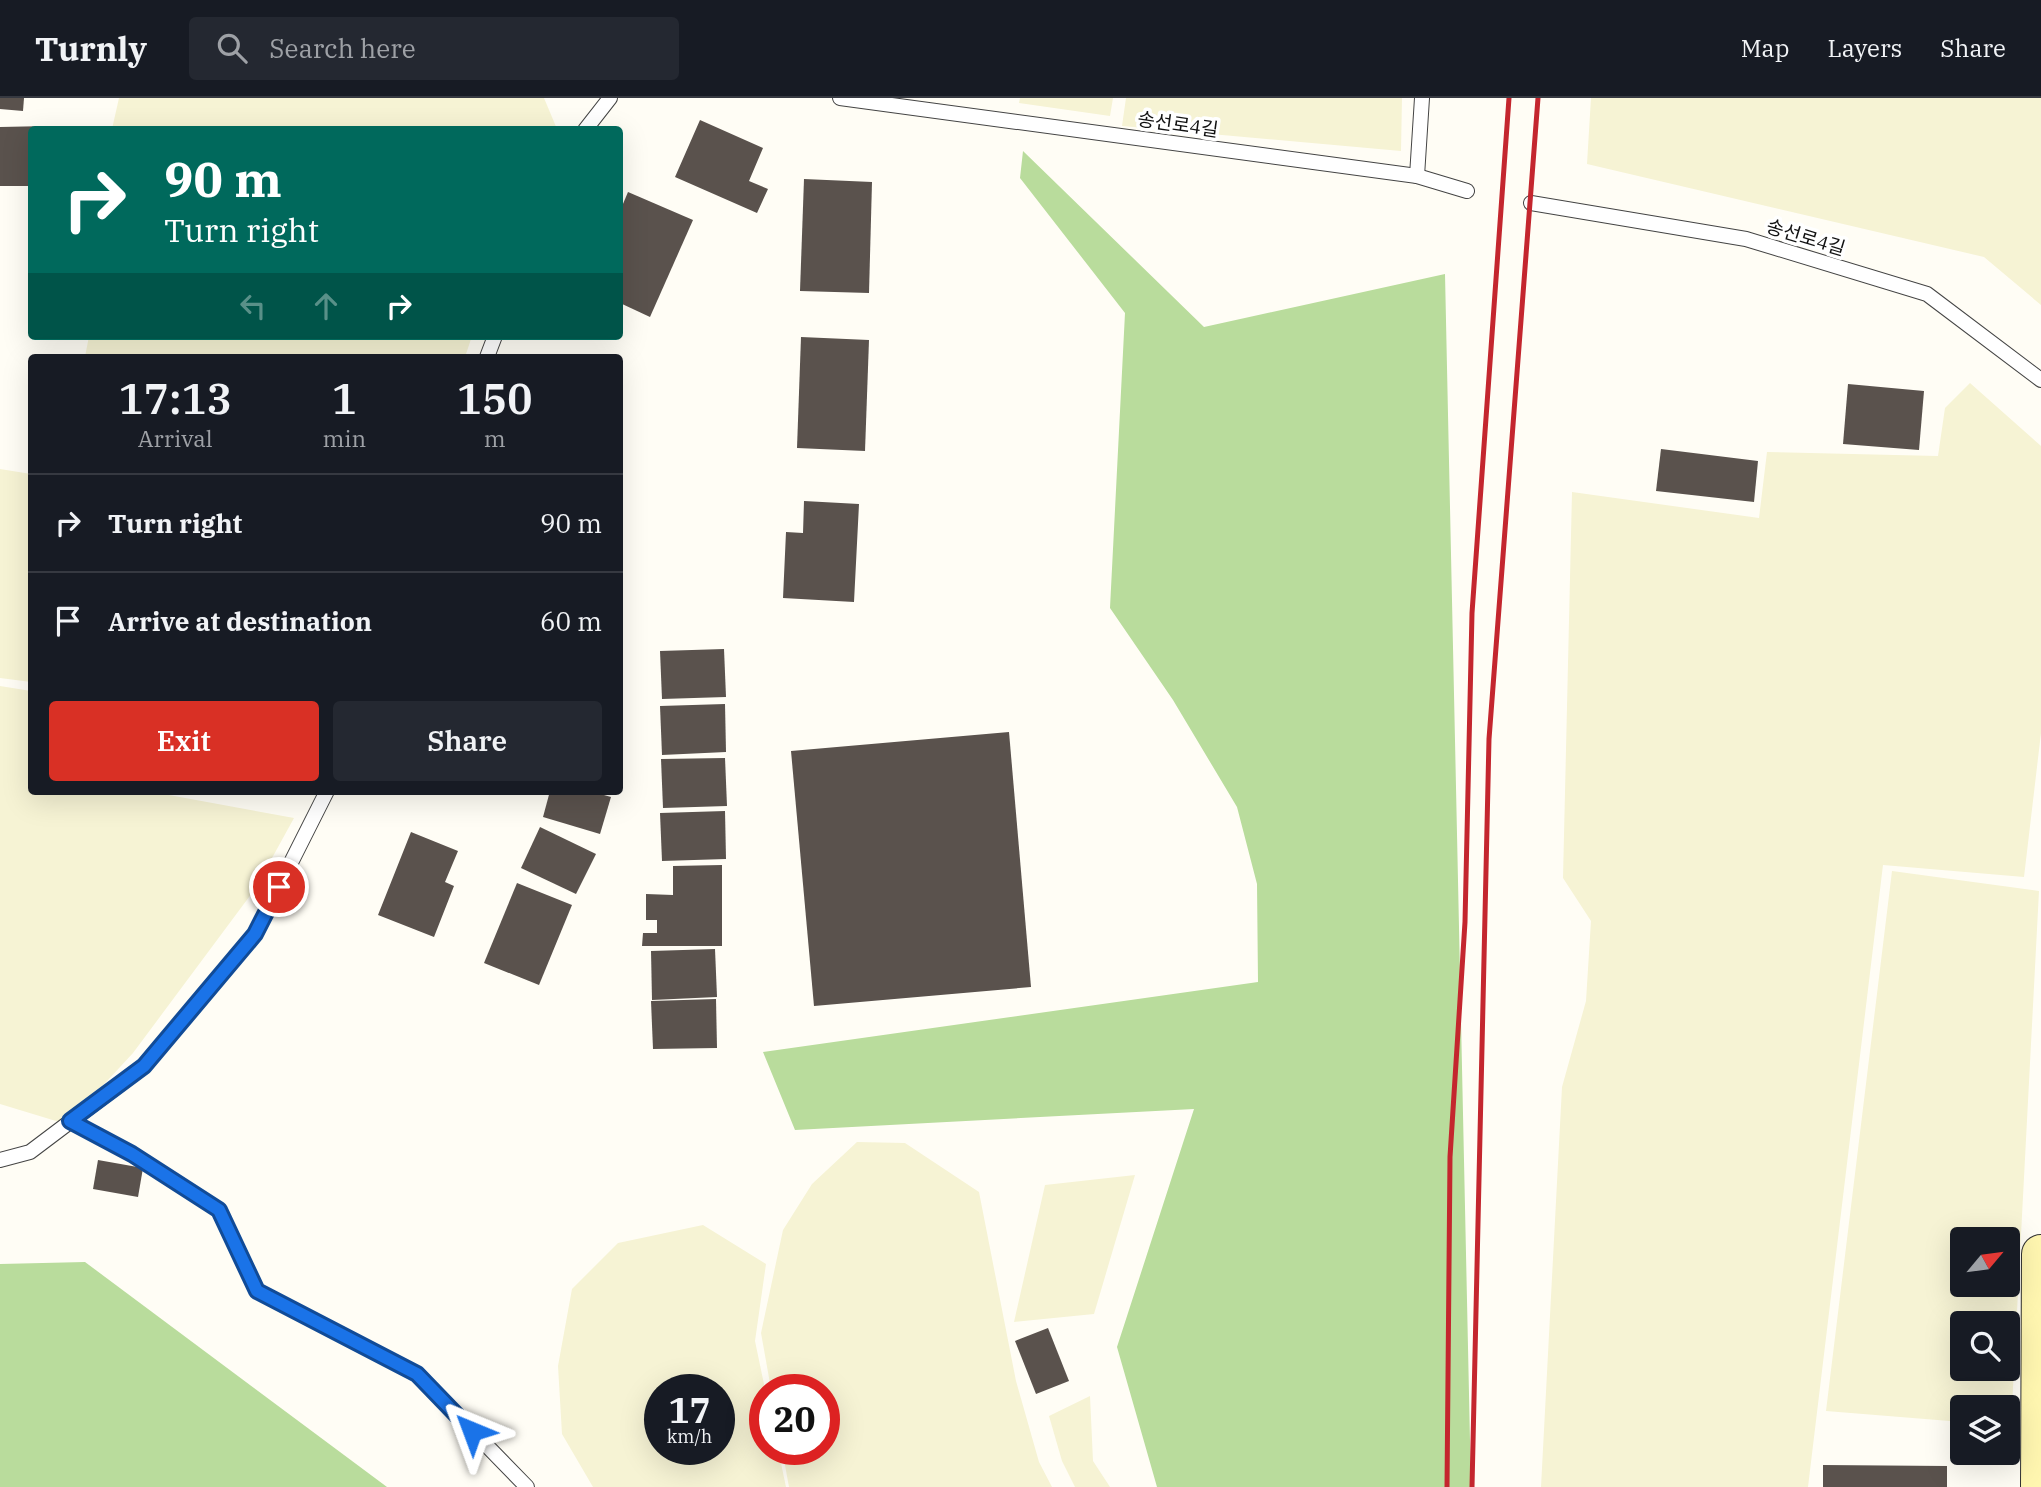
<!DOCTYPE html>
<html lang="en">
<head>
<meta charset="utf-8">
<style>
	:root { --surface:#171b24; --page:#242831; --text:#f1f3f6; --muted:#9ea1a6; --line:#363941; --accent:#d93025 }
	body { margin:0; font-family:"IBM Plex Serif","Noto Sans KR",serif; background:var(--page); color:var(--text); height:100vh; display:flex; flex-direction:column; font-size:26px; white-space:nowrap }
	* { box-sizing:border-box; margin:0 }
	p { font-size:23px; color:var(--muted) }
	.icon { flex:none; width:38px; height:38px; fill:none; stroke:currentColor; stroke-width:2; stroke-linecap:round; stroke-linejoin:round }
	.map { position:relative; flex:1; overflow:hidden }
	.side { position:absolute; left:28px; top:256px; width:595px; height:441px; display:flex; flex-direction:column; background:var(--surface); border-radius:7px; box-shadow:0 7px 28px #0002 }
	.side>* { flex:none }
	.guide { position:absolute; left:28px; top:28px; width:595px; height:214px; border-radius:7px; box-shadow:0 7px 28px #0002; background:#00695c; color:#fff; overflow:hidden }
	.needle { width:46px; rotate:61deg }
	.buttons { position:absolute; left:1950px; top:1129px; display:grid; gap:14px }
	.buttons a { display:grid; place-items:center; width:70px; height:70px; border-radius:7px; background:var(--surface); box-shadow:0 7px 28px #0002; font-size:35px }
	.speed { position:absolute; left:644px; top:1276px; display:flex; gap:14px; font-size:35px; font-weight:700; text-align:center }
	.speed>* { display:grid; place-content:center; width:91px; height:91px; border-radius:50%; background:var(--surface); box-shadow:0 7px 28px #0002; line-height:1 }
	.speed small { font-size:18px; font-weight:400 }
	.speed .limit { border:10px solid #d22; background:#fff; color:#111 }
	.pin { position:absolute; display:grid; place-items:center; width:60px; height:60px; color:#fff; margin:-30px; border:4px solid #fff; border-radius:50%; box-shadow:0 2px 7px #0007 }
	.me { position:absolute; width:77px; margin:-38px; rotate:316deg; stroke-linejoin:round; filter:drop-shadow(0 0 5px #0008) }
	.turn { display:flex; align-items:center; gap:24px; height:147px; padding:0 21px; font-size:32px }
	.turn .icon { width:91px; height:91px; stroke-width:2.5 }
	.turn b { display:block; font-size:49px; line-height:60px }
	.lanes { display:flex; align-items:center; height:66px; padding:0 21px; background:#0003; justify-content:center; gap:35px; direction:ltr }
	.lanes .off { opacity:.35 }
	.eta { display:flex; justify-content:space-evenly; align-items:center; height:119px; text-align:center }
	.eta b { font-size:42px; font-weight:600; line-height:49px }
	.primary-button { display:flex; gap:14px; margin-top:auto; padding:14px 21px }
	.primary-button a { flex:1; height:80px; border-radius:7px; background:var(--accent); color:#fff; font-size:28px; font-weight:600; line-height:80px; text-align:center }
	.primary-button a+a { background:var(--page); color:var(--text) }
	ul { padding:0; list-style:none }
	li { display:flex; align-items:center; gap:21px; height:98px; padding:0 21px; border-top:2px solid var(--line) }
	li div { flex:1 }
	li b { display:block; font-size:26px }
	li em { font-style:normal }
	header { display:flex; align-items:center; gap:42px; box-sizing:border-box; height:98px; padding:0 35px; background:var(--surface); border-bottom:2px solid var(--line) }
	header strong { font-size:33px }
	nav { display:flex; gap:38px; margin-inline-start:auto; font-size:24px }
	.search { width:490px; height:63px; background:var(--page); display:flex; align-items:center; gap:18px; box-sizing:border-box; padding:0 24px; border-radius:7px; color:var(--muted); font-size:26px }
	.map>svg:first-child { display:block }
</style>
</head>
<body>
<header>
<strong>Turnly</strong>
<div class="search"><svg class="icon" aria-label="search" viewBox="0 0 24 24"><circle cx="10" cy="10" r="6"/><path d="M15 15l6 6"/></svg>Search here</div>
<nav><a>Map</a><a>Layers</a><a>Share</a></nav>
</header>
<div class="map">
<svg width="2041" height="1389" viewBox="0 0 2041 1389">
	<rect width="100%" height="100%" fill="#fffdf5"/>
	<g fill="#f6f3d4" fill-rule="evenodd">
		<polygon points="119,0 544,0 557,31 112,31"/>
		<polygon points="1020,0 1113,0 1110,18 1019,5"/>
		<polygon points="1126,0 1402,0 1401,53 1122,28"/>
		<polygon points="1591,0 2041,0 2041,207 1984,159 1587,66"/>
		<polygon points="89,238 472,238 465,259 85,259"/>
		<polygon points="1970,285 2041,348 2041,635 2024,779 1883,767 1808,1389 1541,1389 1562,989 1586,903 1591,823 1563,780 1572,394 1759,420 1767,354 1938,358 1945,310"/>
		<polygon points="0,371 31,376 31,584 0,580"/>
		<polygon points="0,588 31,593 32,693 147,693 294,720 255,791 133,955 70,1023 56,1023 0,1006"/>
		<path d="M 1892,773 L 2039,793 L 2011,1328 L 2007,1328 L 2007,1309 L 1962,1309 L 1962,1324 L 1826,1313 ZM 1962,1141 L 2007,1141 L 2007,1186 L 1962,1186 ZM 1962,1225 L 2007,1225 L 2007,1270 L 1962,1270 Z"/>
		<polygon points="857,1044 905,1045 979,1094 1016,1283 1039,1364 1052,1389 789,1389 782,1351 824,1351 824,1292 771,1291 761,1235 783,1132 812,1086"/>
		<polygon points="1135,1077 1094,1216 1014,1224 1045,1087"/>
		<path d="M 703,1127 L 766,1166 L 755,1243 L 765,1291 L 765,1351 L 778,1351 L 786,1389 L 593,1389 L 562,1336 L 558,1268 L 572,1191 L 618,1145 ZM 660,1292 L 719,1292 L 719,1351 L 660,1351 Z"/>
		<polygon points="1090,1298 1093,1363 1110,1389 1075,1389 1062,1363 1049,1318"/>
	</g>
	<g fill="#b9dc9c">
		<polygon points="1023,53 1204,229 1445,176 1471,1389 1157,1389 1117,1249 1194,1011 795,1032 763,954 1258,884 1257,786 1237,709 1173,602 1110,510 1125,215 1020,80"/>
		<polygon points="85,1164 387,1389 0,1389 0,1166"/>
	</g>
	<g fill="#5a524d">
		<polygon points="0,0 24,0 23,13 0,11"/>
		<polygon points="700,22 763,50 749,83 768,91 757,115 675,79"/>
		<polygon points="48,28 48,32 32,32 32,88 0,88 0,29"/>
		<polygon points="804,81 872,84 869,195 800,193"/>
		<polygon points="628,94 693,122 650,219 620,205 620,113"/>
		<polygon points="801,239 869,242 865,353 797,350"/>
		<polygon points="1848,286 1924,293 1919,352 1843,346"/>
		<polygon points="1661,351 1758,363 1754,404 1656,393"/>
		<polygon points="804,403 859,406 854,504 783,500 786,434 803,435"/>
		<polygon points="724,551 726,599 662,601 660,553"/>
		<polygon points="725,606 726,654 662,657 660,608"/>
		<polygon points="1009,634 1031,889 814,908 791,653"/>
		<polygon points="725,660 727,708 663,710 661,661"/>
		<polygon points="550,693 590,693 611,699 600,736 543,719"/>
		<polygon points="725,713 726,761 662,763 660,715"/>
		<polygon points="540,729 596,756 576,796 521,770"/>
		<polygon points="411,734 458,753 445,784 454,788 434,839 378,817"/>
		<polygon points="722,767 722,848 642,848 643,835 657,835 657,822 646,822 646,796 673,797 673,768"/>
		<polygon points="517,785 572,807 539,887 484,865"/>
		<polygon points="715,851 717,899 652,902 651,853"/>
		<polygon points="716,901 717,950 653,951 651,903"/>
		<polygon points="98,1062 143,1070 138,1099 93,1091"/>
		<polygon points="1048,1230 1069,1283 1036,1296 1015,1243"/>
		<polygon points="1823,1367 1947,1368 1947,1389 1823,1389"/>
	</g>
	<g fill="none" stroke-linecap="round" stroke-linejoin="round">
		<defs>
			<g id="lane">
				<polyline points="840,0 1417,78 1467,93"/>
				<polyline points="585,32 610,0"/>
				<polyline points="1417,78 1422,0"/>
				<polyline points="1531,105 1746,141 1927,196 2041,282"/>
				<polyline points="487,259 495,238"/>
				<polyline points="70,1023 132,1056 219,1112 257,1193 417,1276 527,1389"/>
				<polyline points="0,1062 30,1054 144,968 255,836 327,693"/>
			</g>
			<polyline id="secondary" points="2040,1389 2041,1156"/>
		</defs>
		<use href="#lane" stroke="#444" stroke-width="16"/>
		<use href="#secondary" stroke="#333" stroke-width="40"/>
		<use href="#lane" stroke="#fff" stroke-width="14"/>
		<use href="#secondary" stroke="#fff6b0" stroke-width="38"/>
		<g stroke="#c4262e" stroke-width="5">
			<polyline points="1447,1389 1450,1059 1465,824 1472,515 1509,0"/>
			<polyline points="1472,1389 1489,641 1538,0"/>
		</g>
	</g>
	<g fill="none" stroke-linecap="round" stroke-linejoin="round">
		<defs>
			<polyline id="route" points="279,789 255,836 144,968 70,1023 132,1056 219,1112 257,1193 417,1276 472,1333"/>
		</defs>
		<use href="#route" stroke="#114b97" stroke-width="18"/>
		<use href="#route" stroke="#1a73e8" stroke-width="12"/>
	</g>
	<g text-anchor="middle" stroke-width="7" stroke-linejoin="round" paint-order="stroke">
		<g font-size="19" fill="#111" stroke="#fff">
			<text transform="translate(1178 26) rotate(8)" y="7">송선로4길</text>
			<text transform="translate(1806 139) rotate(17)" y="7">송선로4길</text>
		</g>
	</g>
</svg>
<div class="buttons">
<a><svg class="needle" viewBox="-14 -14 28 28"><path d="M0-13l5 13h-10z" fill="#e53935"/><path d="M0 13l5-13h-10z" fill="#9ea1a6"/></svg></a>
<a><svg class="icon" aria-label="search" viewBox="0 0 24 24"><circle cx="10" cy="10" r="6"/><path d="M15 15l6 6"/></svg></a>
<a><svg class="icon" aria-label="layers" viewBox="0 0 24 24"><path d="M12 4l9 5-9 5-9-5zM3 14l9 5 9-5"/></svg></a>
</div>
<div class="speed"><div>17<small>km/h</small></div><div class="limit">20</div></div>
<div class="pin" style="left:279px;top:789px;background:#d93025"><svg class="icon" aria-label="arrive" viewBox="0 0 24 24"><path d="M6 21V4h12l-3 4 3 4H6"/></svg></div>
<svg class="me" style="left:472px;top:1333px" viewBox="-20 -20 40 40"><path d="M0-17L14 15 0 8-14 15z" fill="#1a73e8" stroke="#fff" stroke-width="4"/></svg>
<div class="guide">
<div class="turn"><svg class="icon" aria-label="right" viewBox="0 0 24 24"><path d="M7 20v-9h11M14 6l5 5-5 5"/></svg><div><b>90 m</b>Turn right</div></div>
<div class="lanes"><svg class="icon off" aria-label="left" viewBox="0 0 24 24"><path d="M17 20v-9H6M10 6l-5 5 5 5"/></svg><svg class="icon off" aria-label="ahead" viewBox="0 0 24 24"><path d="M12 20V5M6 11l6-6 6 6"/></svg><svg class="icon" aria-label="right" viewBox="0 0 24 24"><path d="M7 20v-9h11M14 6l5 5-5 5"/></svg></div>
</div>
<section class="side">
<div class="eta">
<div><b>17:13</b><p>Arrival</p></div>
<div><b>1</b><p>min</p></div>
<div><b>150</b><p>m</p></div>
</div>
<ul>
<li><svg class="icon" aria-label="right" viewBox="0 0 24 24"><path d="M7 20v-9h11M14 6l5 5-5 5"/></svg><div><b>Turn right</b></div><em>90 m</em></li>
<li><svg class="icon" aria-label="arrive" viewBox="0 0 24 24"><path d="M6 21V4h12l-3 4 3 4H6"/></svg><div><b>Arrive at destination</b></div><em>60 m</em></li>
</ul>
<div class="primary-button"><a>Exit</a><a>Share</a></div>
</section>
</div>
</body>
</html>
